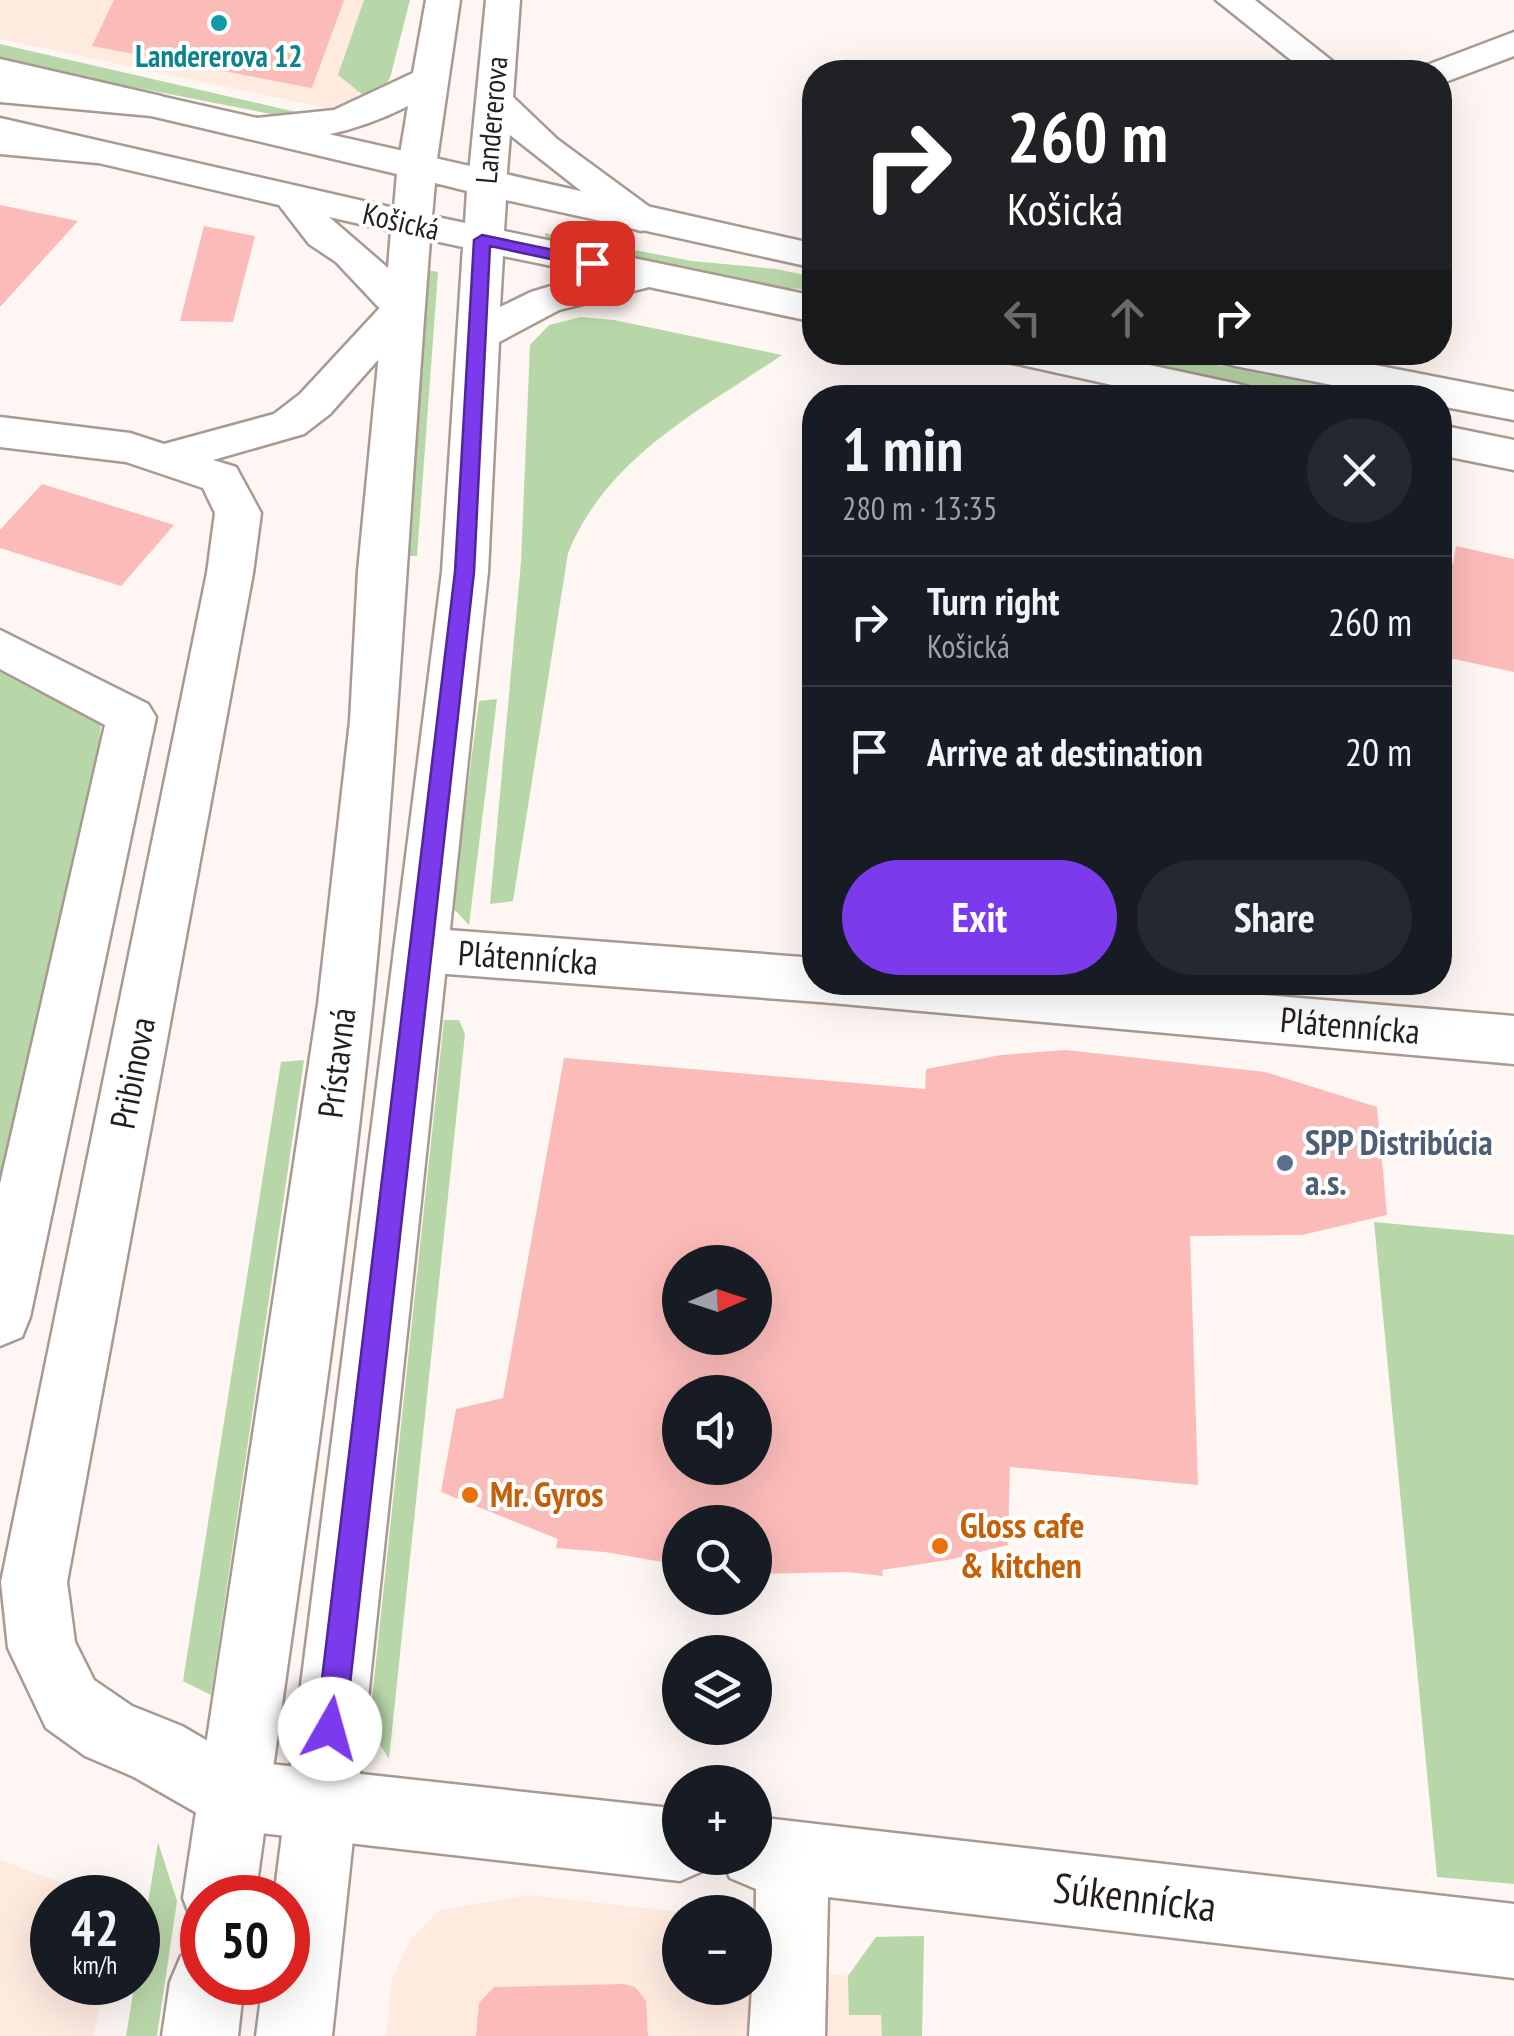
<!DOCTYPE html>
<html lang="en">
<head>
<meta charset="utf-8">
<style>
	:root { --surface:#171b24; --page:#242831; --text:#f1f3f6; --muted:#9ea1a6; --line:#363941; --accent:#7c3aed }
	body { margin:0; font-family:"PT Sans Narrow",sans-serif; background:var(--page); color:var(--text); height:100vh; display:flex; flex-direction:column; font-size:38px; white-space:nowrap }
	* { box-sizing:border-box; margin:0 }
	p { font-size:32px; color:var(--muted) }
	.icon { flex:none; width:55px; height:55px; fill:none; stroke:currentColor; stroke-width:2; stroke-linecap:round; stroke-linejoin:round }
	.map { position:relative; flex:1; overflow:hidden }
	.drawer { position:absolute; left:802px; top:385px; width:650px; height:610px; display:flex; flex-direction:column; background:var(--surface); border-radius:40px; box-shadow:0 10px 40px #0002 }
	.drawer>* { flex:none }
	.top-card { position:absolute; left:802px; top:60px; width:650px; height:305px; border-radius:40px; box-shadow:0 10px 40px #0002; background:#202124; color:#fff; overflow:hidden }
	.needle { width:65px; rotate:87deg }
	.buttons { position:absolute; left:662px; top:1245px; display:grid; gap:20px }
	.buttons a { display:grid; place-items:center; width:110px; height:110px; border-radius:50%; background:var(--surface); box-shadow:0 10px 40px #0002; font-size:50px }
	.speed { position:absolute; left:30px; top:1875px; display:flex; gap:20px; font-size:50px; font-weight:700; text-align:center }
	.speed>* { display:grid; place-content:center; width:130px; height:130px; border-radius:50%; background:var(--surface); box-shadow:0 10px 40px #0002; line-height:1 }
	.speed small { font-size:25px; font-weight:400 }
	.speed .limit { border:15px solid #d22; background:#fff; color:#111 }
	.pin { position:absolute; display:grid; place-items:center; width:85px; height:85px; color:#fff; margin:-42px; border-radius:20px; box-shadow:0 5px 15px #0006 }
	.me { position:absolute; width:110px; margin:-55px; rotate:7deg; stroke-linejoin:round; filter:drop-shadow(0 0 8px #0008) }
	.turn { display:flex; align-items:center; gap:35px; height:210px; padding:0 40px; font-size:45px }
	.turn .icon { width:130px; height:130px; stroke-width:2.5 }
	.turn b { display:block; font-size:70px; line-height:85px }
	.lanes { display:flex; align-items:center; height:95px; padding:0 40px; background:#0003; justify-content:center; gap:50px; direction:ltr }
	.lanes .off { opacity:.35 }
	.round { display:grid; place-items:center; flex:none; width:105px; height:105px; border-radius:52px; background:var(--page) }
	.summary { display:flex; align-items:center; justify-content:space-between; height:170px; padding:0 40px }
	h1 { font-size:60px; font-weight:700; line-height:75px }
	.primary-button { display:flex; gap:20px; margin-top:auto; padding:20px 40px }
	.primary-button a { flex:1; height:115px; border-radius:60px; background:var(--accent); color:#fff; font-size:40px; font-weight:700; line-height:115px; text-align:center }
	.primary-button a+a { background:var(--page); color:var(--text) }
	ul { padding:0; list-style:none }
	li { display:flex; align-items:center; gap:30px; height:130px; padding:0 40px; border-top:2px solid var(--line) }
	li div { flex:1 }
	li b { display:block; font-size:38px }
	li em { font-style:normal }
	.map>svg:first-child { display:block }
</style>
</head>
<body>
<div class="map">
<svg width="1514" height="2036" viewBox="0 0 1514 2036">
	<rect width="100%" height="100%" fill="#fdf6f2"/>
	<g fill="#feeadf">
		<polygon points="0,0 398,0 376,69 345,112 0,39"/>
		<polygon points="0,1860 100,1897 52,1898 52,1982 103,1983 94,2036 0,2036"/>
		<polygon points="527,1895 683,1912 680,1988 755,1988 755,1963 848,1976 876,1937 924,1936 922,2036 386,2036 392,1980 411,1939 440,1910"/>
	</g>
	<g fill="#b8d7a9">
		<polygon points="364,0 410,0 390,78 375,99 363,95 338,75"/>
		<polygon points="0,44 318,117 276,115 0,61"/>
		<polygon points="545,233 692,261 776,269 815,277 815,290 774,287 545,241"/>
		<polygon points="427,270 438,272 417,556 406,556"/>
		<path d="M 581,317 L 614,320 L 782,355 C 699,411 607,457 568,553 L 513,901 L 490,904 L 521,562 L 530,345 L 549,325 Z"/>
		<polygon points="1088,353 1157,353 1377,397 1314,397"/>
		<polygon points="0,654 102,715 96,777 0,1201"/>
		<polygon points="497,699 469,925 452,907 479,701"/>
		<polygon points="444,1020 459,1020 465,1034 389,1759 369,1727"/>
		<polygon points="304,1060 211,1695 183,1681 281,1062"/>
		<polygon points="1374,1222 1514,1235 1514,1884 1437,1877"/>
		<polygon points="158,1842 177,1901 157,2036 126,2036"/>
		<polygon points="924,1936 922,2036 882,2036 881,2015 849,2015 848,1976 876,1937"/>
	</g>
	<g fill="#fbbbb9" fill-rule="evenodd">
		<polygon points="114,0 344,0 312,88 92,46"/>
		<polygon points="0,205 78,221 0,307"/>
		<polygon points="204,226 255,236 233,322 180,321"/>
		<polygon points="42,484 174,525 121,586 0,548 0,530"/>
		<polygon points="1456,546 1514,559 1514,672 1440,656 1440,562 1453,564"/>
		<path d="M 1066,1050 L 1265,1072 L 1377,1107 L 1387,1215 L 1302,1235 L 1190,1236 L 1198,1485 L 1010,1467 L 1008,1545 L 948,1560 L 882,1570 L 883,1576 L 848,1572 L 755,1574 L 755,1522 L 680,1522 L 680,1565 L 605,1552 L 556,1548 L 558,1539 L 441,1492 L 456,1409 L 503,1398 L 564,1058 L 925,1089 L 926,1069 L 1001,1055 ZM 680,1262 L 755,1262 L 755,1338 L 680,1338 ZM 680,1392 L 755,1392 L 755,1468 L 680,1468 Z"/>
		<polygon points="624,1984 635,1987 646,2001 648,2036 476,2036 479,2003 494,1987"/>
	</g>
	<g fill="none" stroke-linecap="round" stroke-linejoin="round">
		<defs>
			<g id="minor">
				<path d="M 426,0 L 460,0 L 436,166 L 431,174 L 417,177 L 403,174 L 398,166 L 408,106 C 359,131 292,149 238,136 L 232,128 L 238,120 L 334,110 L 413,73 Z"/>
				<polygon points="486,0 520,0 513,97 557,139 655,211 661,219 655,227 641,231 627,227 510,135 506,183 501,191 487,195 473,191 468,183"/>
				<polygon points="1216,0 1255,0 1346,72 1306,72"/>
				<polygon points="1514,32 1514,56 1440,84 1440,72 1422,72 1427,65"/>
				<polygon points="0,59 161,96 167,104 161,112 148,115 0,81"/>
				<polygon points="0,132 97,141 110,144 116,152 110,160 97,163 0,154"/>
				<polygon points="403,295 418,299 424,308 330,414 304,434 213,460 236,467 261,513 253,573 67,1582 75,1642 94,1680 132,1706 182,1726 242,1761 680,1809 680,1858 710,1858 705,1870 680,1881 234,1830 209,1820 134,1777 85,1756 46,1728 8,1648 1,1582 207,573 215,513 203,488 126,462 0,447 0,417 130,433 164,444 274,414 300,394 388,299"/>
				<polygon points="0,630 148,704 156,717 30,1317 22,1337 0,1346 0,1184 105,725 0,669"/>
				<polygon points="421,928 815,958 815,982 1107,982 1514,1016 1514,1064 820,1002 421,972 402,966 394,950 402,934"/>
				<polygon points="755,1817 1514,1904 1514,1978 828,1897 825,2036 749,2036 752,1988 755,1988 756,1889 730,1878 721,1858 755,1858"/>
			</g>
			<g id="major">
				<path d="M 0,80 L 151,94 L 815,244 L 815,268 L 506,200 L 504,231 L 815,296 L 815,322 L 649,287 L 559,310 L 499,342 L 488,572 L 332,2036 L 256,2036 L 263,1982 L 288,1982 L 288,1898 L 274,1898 L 442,572 L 463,247 L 430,240 C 410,494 398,747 373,1000 C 342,1300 296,1599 255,1898 L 202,1898 L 202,1927 L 193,1924 L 183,1898 L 318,1004 L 350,721 L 358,571 L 383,312 L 336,262 L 309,244 L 279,205 L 0,140 L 0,118 L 394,208 L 397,174 L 151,116 L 0,102 ZM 435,183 L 467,191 L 465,223 L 432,216 ZM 329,217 L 391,231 L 388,268 ZM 503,256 L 591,274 L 531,292 L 500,307 Z"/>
				<polygon points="1002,352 1089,352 1238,384 1253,388 1259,398 1171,398 1008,362"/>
				<polygon points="1214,352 1308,352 1514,392 1514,420 1440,406 1440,398 1398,398 1235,366 1220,362"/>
				<polygon points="1440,425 1514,440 1514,470 1440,455"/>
				<polygon points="202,1947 202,1982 244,1982 238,2036 162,2036 170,1982 181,1956"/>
			</g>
		</defs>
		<use href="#minor" stroke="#a99990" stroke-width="5"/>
		<use href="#major" stroke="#a99990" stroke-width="5"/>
		<use href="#minor" fill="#fff" fill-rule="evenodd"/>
		<use href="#major" fill="#fff" fill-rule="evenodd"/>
	</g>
	<polygon fill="#7c3aed" stroke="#51269a" stroke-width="2.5" points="482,235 592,258 601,263 592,268 490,246 474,572 345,1729 340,1739 330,1744 320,1739 316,1729 455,572 474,240"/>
	<circle fill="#0f9aa8" stroke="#fff" stroke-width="4" cx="219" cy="23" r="10"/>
	<circle fill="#5c6f8a" stroke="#fff" stroke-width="4" cx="1285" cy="1163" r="10"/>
	<g fill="#e8710a" stroke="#fff" stroke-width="4">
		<circle cx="470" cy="1495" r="10"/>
		<circle cx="940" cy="1546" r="10"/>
	</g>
	<g text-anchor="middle" stroke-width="8" stroke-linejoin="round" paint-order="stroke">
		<g font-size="30" font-weight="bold" fill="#0d838f" stroke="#fff">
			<text x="219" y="67">Landererova 12</text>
		</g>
		<g font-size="30" fill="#251f1b" stroke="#fff">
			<text transform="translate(492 120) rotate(-85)" y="10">Landererova</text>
			<text transform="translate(401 222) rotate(13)" y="10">Košická</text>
		</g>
		<g font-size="35" fill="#251f1b" stroke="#fff">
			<text transform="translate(528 958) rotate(4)" y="12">Plátennícka</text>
			<text transform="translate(1350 1026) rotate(5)" y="12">Plátennícka</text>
			<text transform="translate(337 1063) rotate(-83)" y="12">Prístavná</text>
			<text transform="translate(133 1073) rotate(-79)" y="12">Pribinova</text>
		</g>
		<g font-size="35" font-weight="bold" fill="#4e5e75" stroke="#fff" text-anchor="start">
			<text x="1305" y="1155">SPP Distribúcia<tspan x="1305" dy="40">a.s.</tspan></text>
		</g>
		<g font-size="35" font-weight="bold" fill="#c56008" stroke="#fff" text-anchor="start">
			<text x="490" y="1507">Mr. Gyros</text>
			<text x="960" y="1538">Gloss cafe<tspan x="960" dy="40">&amp; kitchen</tspan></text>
		</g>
		<g font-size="42" fill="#251f1b" stroke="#fff">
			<text transform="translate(1135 1897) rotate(7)" y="15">Súkennícka</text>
		</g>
	</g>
</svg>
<div class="buttons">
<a><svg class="needle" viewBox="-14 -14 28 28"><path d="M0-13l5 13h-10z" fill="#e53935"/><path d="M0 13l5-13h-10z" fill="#9ea1a6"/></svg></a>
<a><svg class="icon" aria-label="sound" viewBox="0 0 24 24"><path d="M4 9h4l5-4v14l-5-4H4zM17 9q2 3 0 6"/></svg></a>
<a><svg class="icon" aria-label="search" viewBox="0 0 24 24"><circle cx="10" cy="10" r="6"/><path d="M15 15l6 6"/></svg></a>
<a><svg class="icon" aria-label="layers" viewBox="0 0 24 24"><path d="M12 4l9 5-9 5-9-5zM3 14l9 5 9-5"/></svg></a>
<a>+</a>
<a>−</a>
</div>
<div class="speed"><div>42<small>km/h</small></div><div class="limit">50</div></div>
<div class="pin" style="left:592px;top:263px;background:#d93025"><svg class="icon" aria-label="arrive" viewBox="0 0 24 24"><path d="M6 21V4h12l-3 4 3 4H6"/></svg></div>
<svg class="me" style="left:330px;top:1729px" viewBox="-20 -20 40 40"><circle r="19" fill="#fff"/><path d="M0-13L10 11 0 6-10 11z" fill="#7c3aed"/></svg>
<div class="top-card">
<div class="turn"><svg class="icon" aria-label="right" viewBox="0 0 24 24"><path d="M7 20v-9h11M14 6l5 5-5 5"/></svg><div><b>260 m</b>Košická</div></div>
<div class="lanes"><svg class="icon off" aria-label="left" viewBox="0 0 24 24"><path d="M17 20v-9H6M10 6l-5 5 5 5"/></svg><svg class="icon off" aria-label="ahead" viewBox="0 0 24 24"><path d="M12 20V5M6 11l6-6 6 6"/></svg><svg class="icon" aria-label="right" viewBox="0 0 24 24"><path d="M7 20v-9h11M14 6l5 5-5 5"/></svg></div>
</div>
<section class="drawer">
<div class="summary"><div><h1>1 min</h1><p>280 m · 13:35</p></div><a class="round"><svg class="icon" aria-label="close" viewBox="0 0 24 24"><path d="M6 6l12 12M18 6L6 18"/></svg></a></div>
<ul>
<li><svg class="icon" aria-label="right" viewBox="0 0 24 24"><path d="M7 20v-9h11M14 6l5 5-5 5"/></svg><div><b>Turn right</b><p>Košická</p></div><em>260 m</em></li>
<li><svg class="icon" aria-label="arrive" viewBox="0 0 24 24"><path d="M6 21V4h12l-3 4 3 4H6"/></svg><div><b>Arrive at destination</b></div><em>20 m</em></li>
</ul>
<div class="primary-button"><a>Exit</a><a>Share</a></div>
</section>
</div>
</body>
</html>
